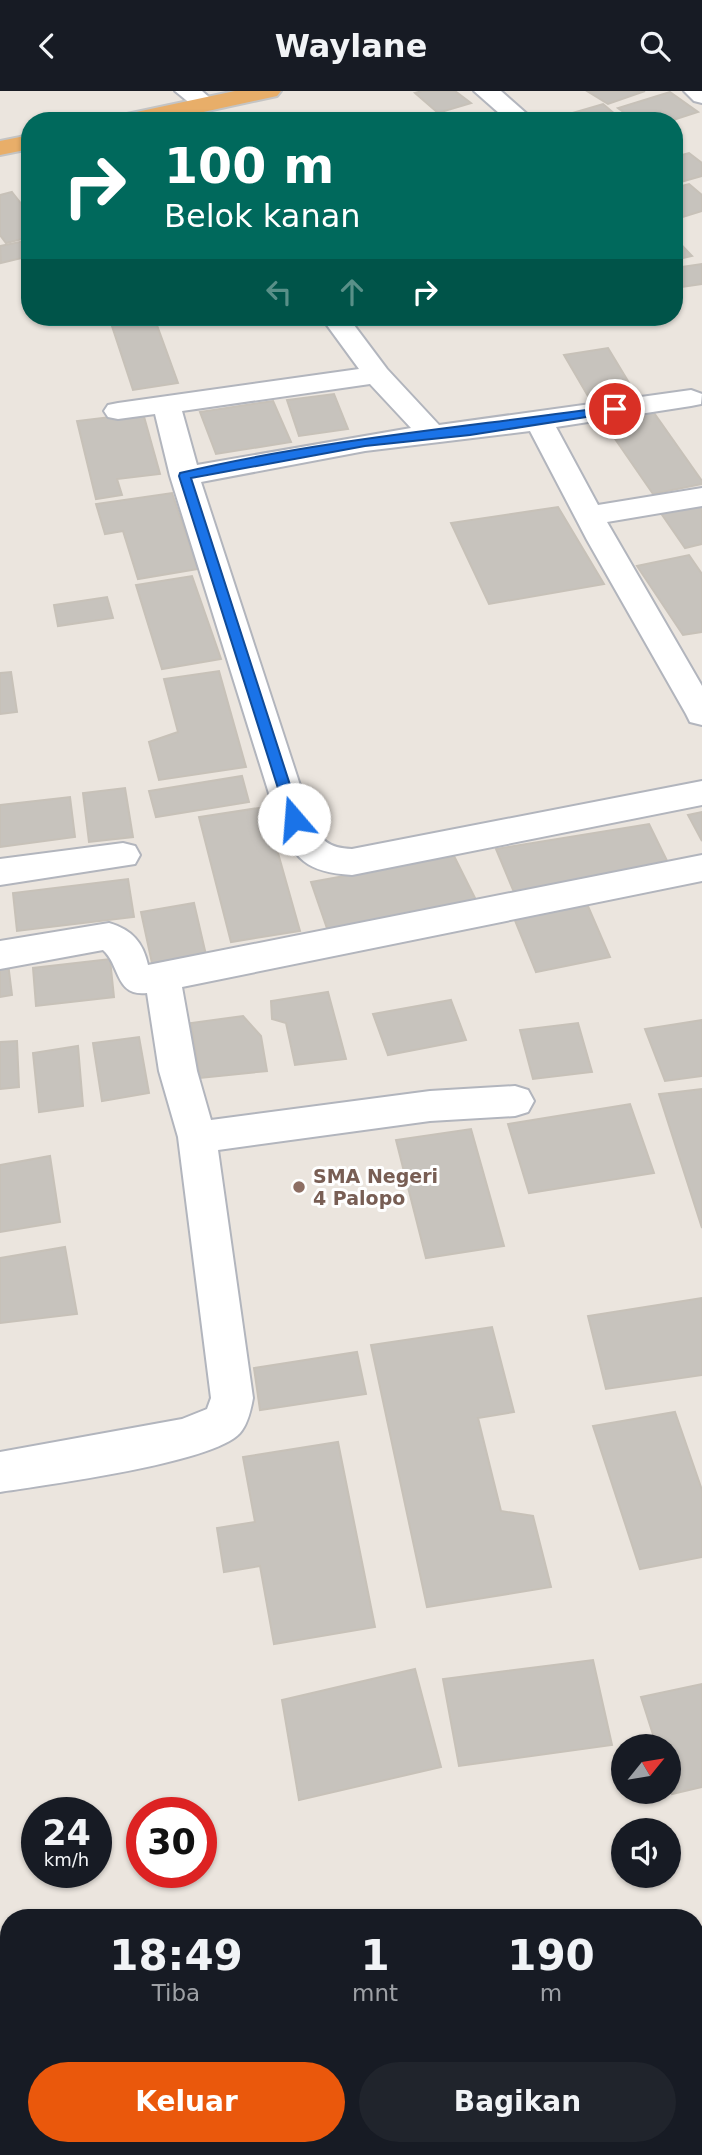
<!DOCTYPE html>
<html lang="id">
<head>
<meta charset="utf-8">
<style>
	:root { --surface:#171b24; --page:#20242c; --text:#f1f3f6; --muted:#9ea1a6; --accent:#ea580c }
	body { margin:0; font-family:"DejaVu Sans",sans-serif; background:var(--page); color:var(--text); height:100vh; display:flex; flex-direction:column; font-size:26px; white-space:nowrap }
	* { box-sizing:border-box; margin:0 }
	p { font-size:23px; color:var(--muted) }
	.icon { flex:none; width:38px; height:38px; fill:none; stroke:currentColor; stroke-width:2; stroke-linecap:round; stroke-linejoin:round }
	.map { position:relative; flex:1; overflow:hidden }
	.details { position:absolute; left:0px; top:1818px; width:704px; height:247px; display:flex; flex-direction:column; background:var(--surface); border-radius:28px 28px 0 0; box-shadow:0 2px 5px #0004 }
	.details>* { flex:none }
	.guide { position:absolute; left:21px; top:21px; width:662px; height:214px; border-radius:28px; box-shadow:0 2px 5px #0004; background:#00695c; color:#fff; overflow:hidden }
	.needle { width:46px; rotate:60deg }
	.buttons { position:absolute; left:611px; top:1643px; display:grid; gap:14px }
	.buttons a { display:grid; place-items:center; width:70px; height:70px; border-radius:50%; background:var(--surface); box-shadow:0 2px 5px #0004; font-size:35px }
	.speed { position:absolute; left:21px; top:1706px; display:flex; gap:14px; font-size:35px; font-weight:700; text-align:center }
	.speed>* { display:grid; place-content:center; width:91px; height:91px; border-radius:50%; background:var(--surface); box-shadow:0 2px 5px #0004; line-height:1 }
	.speed small { font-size:18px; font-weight:400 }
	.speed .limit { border:10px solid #d22; background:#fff; color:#111 }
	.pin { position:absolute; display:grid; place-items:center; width:60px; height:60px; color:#fff; margin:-30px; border:4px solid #fff; border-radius:50%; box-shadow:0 2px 7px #0007 }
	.me { position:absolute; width:77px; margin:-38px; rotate:342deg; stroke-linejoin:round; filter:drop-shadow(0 0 5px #0008) }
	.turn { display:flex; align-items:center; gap:24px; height:147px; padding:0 28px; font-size:32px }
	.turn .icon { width:91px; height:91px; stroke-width:2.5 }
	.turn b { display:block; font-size:49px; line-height:60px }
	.lanes { display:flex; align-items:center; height:66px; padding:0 28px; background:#0003; justify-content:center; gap:35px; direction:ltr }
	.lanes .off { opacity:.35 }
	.eta { display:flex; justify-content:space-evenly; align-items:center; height:119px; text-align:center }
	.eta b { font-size:42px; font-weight:700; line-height:49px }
	.cta { display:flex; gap:14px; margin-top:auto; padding:14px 28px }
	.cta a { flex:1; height:80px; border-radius:42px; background:var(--accent); color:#fff; font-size:28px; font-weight:700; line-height:80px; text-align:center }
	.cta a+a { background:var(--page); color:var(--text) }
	header { display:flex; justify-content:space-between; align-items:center; height:91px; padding:0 28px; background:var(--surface); font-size:32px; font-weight:700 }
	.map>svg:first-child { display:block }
</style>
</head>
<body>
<header><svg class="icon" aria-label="back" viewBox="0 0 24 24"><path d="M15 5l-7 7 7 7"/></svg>Waylane<svg class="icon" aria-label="search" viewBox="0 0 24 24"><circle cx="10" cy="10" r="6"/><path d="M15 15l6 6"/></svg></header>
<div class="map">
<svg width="702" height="2064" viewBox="0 0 702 2064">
	<rect width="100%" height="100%" fill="#ebe5de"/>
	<g fill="#c7c3bd" stroke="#c7c1b8" stroke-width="2">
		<polygon points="422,0 455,0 471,12 438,22 415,2"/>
		<polygon points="587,0 645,0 608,13"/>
		<polygon points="670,1 698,21 670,30 636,30 618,17"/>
		<polygon points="603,13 623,30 552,28"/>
		<polygon points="689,62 702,72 702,85 674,93 674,66"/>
		<polygon points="689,93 702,104 702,120 683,126 674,118 674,97"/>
		<polygon points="12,101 30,124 30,146 6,152 0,144 0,104"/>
		<polygon points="674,146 692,165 674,169"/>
		<polygon points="30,149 30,165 1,172 0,155"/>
		<polygon points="702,173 702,193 674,197 674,177"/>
		<polygon points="154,226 178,292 133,299 111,232"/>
		<polygon points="608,257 637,305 592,312 564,264"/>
		<polygon points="334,303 348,338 299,345 287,309"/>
		<polygon points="273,310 291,351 216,363 200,321"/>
		<polygon points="652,319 702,390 702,393 653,403 602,329"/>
		<polygon points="143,322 160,383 117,388 122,404 96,408 77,330"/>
		<polygon points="172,402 198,478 138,488 123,440 105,443 96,413"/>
		<polygon points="702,409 702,453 685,457 658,418"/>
		<polygon points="558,416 604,493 489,513 451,432"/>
		<polygon points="689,464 702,483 702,541 683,544 637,475"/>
		<polygon points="192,485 221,568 162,578 136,494"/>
		<polygon points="107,506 113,527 58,535 54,514"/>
		<polygon points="219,580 246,676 159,689 149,651 178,641 164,588"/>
		<polygon points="11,581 17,621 0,623 0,582"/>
		<polygon points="242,685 249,711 156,726 149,700"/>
		<polygon points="125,697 133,746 89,751 83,702"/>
		<polygon points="70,706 75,746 0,756 0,714"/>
		<polygon points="265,716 300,840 231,851 199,726"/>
		<polygon points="702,721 702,750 688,724"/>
		<polygon points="649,733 672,780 516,806 496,758"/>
		<polygon points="454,765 478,813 329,843 311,791"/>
		<polygon points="128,788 134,826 17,840 13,802"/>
		<polygon points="194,812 206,864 152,872 141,821"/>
		<polygon points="587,813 610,866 536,881 514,827"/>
		<polygon points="7,864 12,904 0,906 0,865"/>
		<polygon points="110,868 114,906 36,915 33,877"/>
		<polygon points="328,901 346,968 295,974 286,932 272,928 271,910"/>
		<polygon points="451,909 466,949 388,964 373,923"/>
		<polygon points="243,925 261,945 267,980 200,987 191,932"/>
		<polygon points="702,929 702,985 665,990 645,938"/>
		<polygon points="578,932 592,981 533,988 520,939"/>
		<polygon points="139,946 149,1002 102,1010 93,952"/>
		<polygon points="17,950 19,996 0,998 0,951"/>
		<polygon points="78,955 83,1015 39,1021 33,962"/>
		<polygon points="702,998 702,1137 659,1003"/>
		<polygon points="630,1013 654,1082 529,1102 508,1033"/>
		<polygon points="471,1038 504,1155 426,1167 396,1049"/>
		<polygon points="50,1065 60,1131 0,1141 0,1074"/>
		<polygon points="65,1156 77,1223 0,1232 0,1167"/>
		<polygon points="702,1207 702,1284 606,1298 588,1225"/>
		<polygon points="492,1236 514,1321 478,1327 501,1420 533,1425 551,1496 427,1516 371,1254"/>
		<polygon points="357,1261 366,1303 260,1319 254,1277"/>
		<polygon points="675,1321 702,1399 702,1466 640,1478 593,1335"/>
		<polygon points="338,1351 375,1536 274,1553 260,1475 224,1481 217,1437 255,1431 243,1366"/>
		<polygon points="593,1569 612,1654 459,1675 443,1588"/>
		<polygon points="415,1578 441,1676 299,1709 282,1609"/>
		<polygon points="702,1593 702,1696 672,1703 668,1691 668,1656 657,1656 641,1606"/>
	</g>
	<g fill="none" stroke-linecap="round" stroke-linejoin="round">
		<defs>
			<g id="minor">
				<polygon points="175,0 202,0 217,13 213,18 197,18"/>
				<polygon points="474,0 501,0 535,30 508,30"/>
				<polygon points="684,0 702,0 702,12 694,10"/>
				<path d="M 321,226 L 348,226 L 387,278 L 439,334 L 691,299 L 702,303 L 701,313 L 691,315 L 556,336 L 598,414 L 702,397 L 702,415 L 607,431 L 702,595 L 702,634 L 690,631 L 686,623 L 587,449 L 530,340 L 365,360 L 201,391 L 311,728 C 321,750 328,757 352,758 L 702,690 L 702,714 L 352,784 C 306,781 295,769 277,728 L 170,385 L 155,323 L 118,328 L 108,326 L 104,320 L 108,314 L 118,312 L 359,278 ZM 370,293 L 411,337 L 197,374 L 182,320 Z"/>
				<polygon points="123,752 135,755 140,764 135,773 0,794 0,768"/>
				<path d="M 702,764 L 702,790 L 182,896 L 197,980 L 211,1029 L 430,1000 L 515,995 L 528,999 L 534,1010 L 528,1021 L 515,1025 L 430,1030 L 218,1059 L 253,1307 C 251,1318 248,1333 240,1342 C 214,1372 45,1394 0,1401 L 0,1361 L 182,1328 L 207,1318 L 211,1307 L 178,1046 L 159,980 L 147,902 C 115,906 120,873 103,859 L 0,878 L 0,850 L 109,832 C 132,839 143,851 148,874 Z"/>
			</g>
			<g id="trunk">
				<polygon points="235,0 281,0 277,5 162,30 115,30 118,25 127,23"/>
				<polygon points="30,44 30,58 0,64 0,50"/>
			</g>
		</defs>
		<use href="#minor" stroke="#b2b5bd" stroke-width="4"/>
		<use href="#trunk" stroke="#c4c4c4" stroke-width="4"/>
		<use href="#minor" fill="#fff" fill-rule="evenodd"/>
		<use href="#trunk" fill="#e8ae69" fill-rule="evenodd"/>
	</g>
	<path fill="#1a73e8" stroke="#114b97" stroke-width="2" d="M 615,315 L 619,316 L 619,321 L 470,344 L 365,355 L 191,387 L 301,728 L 299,732 L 289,732 L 179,385 L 180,382 C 323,348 470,336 615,315 Z"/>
	<circle fill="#8d6e63" stroke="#fff" stroke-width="2.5" cx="299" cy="1096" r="7"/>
	<g text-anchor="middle" stroke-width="6" stroke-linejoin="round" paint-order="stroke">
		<g font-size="19" font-weight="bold" fill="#785e54" stroke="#fff" text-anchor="start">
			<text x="313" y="1092">SMA Negeri<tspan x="313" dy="22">4 Palopo</tspan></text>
		</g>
	</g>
</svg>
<div class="buttons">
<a><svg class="needle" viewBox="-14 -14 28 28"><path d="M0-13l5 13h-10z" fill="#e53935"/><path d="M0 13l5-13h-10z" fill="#9ea1a6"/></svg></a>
<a><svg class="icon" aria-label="sound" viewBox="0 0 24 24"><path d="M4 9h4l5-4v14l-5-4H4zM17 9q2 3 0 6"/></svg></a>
</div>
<div class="speed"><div>24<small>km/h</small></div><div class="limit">30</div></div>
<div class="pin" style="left:615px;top:318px;background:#d93025"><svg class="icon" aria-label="arrive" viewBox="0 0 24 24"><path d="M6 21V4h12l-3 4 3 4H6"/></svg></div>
<svg class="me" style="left:294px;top:728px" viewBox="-20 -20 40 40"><circle r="19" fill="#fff"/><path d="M0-13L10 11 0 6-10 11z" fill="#1a73e8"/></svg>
<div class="guide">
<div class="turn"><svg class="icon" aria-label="right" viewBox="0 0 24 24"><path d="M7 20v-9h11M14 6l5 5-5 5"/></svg><div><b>100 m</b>Belok kanan</div></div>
<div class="lanes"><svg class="icon off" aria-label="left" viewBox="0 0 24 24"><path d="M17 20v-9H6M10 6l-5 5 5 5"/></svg><svg class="icon off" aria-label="ahead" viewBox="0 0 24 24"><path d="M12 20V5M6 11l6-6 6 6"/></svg><svg class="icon" aria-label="right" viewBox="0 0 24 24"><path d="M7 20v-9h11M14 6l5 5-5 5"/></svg></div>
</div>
<section class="details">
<div class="eta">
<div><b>18:49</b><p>Tiba</p></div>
<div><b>1</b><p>mnt</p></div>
<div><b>190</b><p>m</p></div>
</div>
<div class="cta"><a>Keluar</a><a>Bagikan</a></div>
</section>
</div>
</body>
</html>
